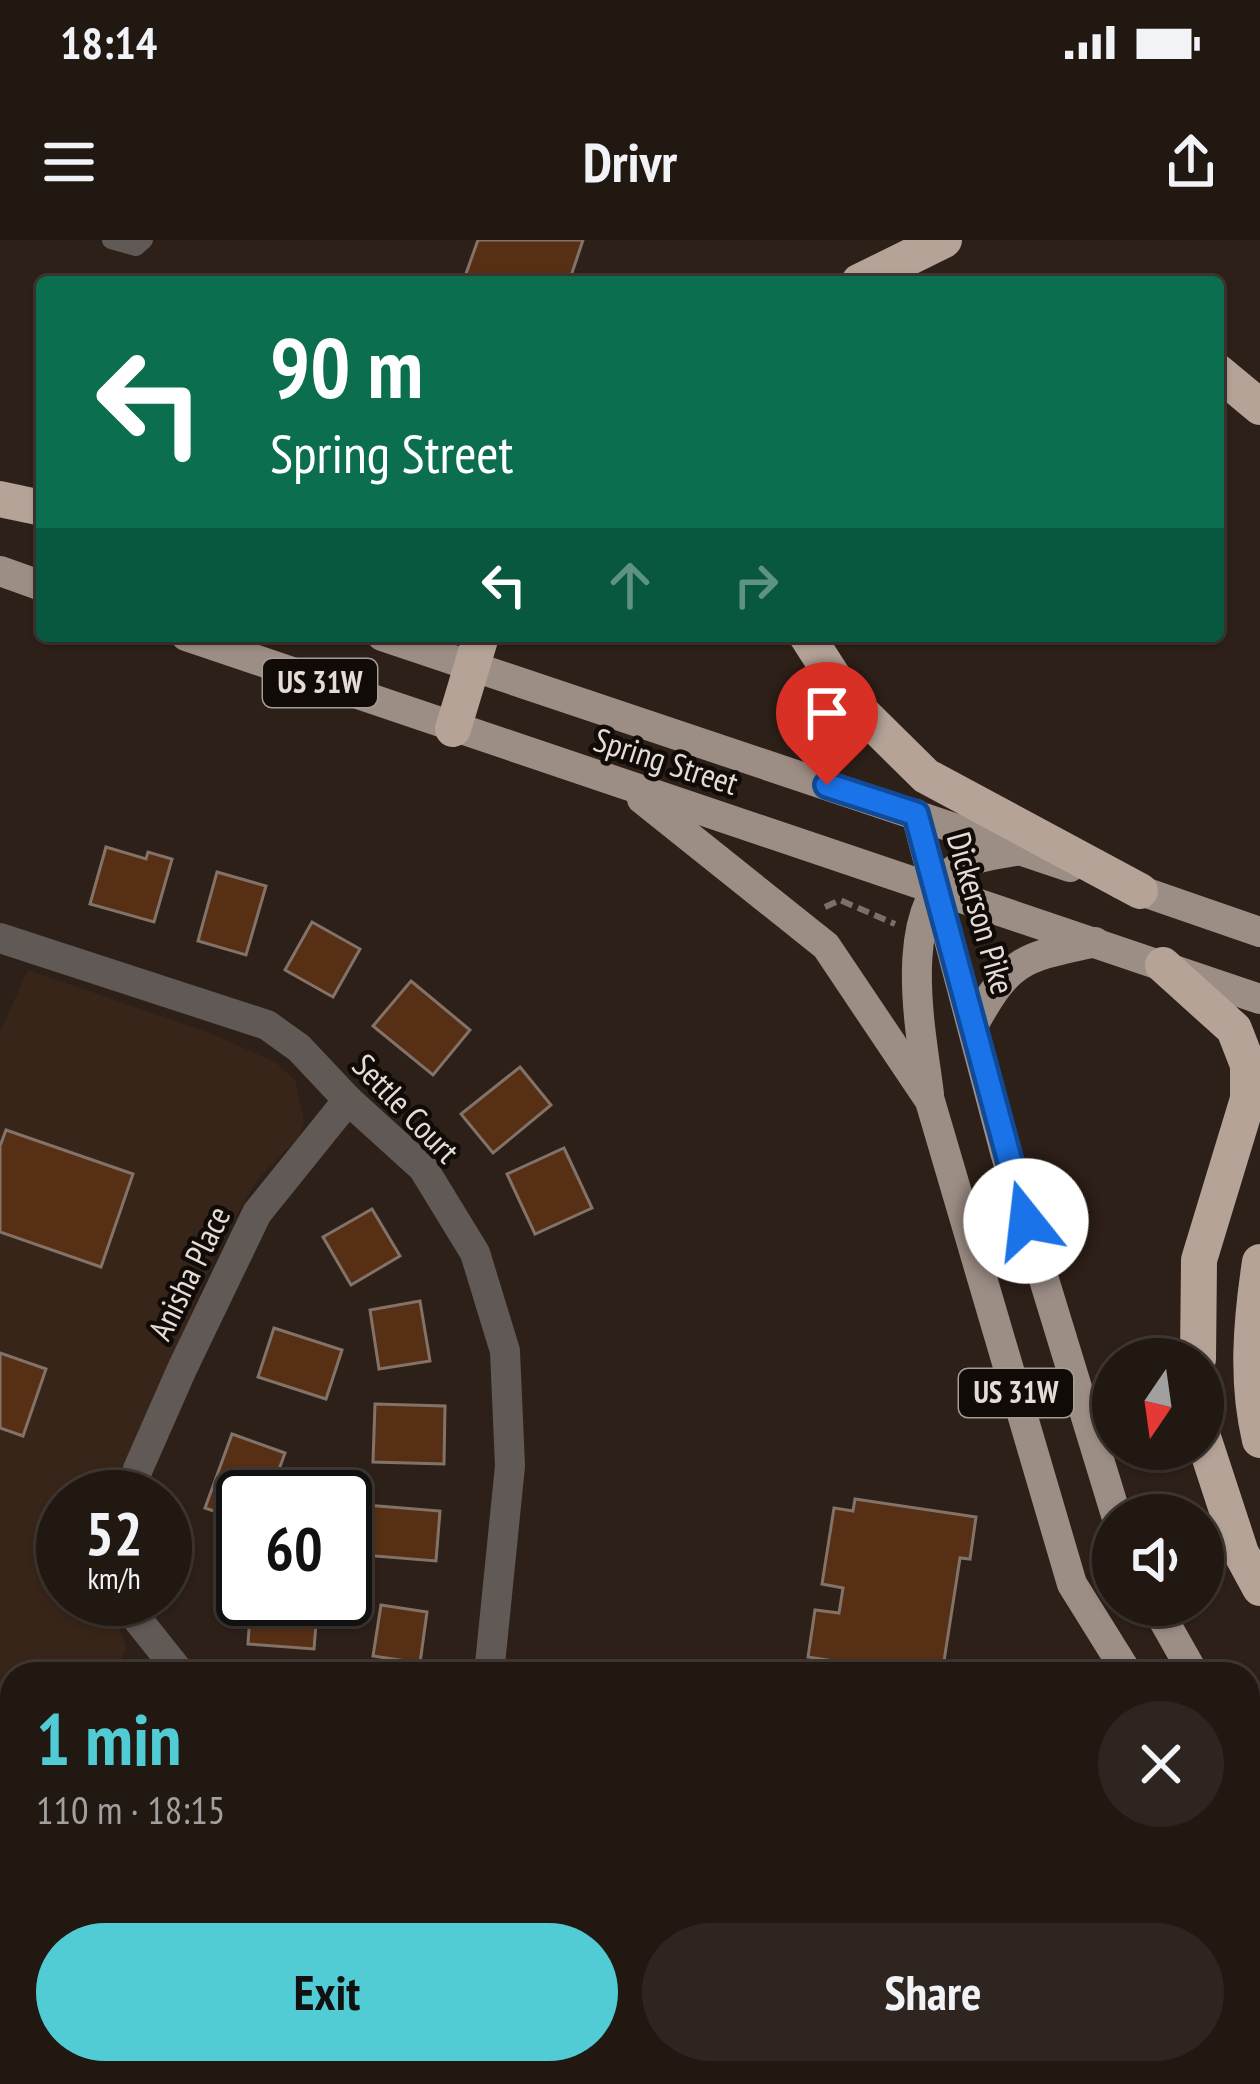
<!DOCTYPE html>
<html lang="en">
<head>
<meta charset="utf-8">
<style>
	:root { --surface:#221812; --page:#2e2520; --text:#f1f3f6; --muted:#a2a09f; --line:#3f3732; --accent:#51ccd5 }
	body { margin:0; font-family:"PT Sans Narrow",sans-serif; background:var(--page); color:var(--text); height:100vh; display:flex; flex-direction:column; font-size:45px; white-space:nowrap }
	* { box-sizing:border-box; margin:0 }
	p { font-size:39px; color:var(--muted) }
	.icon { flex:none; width:66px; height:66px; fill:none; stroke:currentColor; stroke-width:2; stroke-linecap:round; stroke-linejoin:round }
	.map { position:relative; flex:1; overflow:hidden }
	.panel { position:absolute; left:0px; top:1422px; width:1260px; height:423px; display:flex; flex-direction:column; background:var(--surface); border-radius:36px 36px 0 0; box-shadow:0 3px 9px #0004,0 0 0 3px var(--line) }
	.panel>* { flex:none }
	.hud { position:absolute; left:36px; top:36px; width:1188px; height:366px; border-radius:12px; box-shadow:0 3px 9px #0004,0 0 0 3px var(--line); background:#0b6e4f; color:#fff; overflow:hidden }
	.needle { width:78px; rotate:193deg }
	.fabs { position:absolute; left:1092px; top:1098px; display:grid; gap:24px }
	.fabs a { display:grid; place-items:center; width:132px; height:132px; border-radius:50%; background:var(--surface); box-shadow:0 3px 9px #0004,0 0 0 3px var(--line); font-size:60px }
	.speed { position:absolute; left:36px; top:1230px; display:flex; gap:24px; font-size:60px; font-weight:700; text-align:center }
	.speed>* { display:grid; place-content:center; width:156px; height:156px; border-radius:50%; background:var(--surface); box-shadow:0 3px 9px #0004,0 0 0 3px var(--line); line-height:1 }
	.speed small { font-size:30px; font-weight:400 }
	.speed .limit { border:6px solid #111; border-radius:18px; background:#fff; color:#111 }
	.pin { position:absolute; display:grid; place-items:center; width:102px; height:102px; color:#fff; margin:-123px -51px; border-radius:50% 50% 50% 0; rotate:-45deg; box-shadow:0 0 12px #0007 }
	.pin .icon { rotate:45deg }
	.me { position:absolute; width:132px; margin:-66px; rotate:344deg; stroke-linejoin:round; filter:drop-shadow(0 0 9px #0008) }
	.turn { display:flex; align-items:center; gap:42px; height:252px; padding:0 36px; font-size:54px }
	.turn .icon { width:156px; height:156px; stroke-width:2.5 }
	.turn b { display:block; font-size:84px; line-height:102px }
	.lanes { display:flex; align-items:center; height:114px; padding:0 36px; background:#0003; justify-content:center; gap:60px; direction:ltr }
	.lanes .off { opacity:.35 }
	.round { display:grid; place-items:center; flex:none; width:126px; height:126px; border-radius:63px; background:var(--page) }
	.headline { display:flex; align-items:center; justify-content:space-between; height:204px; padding:0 36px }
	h1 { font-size:72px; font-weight:700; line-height:90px; color:var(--accent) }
	.primary-button { display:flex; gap:24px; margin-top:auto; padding:24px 36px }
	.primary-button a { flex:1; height:138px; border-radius:72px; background:var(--accent); color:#111; font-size:48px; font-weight:700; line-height:138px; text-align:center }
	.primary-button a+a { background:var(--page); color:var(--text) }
	.status { display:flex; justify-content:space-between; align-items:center; height:84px; padding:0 60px; background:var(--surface); direction:ltr }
	.status svg { height:33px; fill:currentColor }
	header { display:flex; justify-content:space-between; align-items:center; height:156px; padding:0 36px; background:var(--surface); font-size:54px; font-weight:700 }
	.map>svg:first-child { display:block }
</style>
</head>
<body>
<div class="status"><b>18:14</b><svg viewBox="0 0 49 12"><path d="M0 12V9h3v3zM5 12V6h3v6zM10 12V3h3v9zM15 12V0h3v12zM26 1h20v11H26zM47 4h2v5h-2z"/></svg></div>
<header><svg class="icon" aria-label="menu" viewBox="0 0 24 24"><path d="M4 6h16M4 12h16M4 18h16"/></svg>Drivr<svg class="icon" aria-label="share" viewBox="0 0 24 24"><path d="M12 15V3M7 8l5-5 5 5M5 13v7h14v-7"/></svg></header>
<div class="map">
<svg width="1260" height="1844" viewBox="0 0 1260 1844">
	<rect width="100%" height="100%" fill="#2d2018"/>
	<polygon fill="#382519" points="28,730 207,792 275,822 295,840 304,881 300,896 257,940 218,1008 115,1257 63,1257 63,1359 110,1359 126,1407 116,1434 12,1434 12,1697 0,1693 0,792"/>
	<g fill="#572f14" stroke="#837268" stroke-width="3">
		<polygon points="478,0 583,0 569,42 463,42"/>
		<polygon points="106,607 146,619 148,612 172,619 154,682 90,664"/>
		<polygon points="217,632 266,646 246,715 198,701"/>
		<polygon points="312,682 360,709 333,757 285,730"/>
		<polygon points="411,741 470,790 433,835 373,786"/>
		<polygon points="520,827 551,865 493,913 461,874"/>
		<polygon points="6,890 133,934 101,1027 0,992 0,906"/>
		<polygon points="564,908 592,968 535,994 507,934"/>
		<polygon points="372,969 400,1016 351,1045 323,997"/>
		<polygon points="420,1061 430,1121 379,1129 370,1070"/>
		<polygon points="274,1088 342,1110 326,1159 258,1137"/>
		<polygon points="0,1113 46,1129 23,1196 0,1188"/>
		<polygon points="375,1164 445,1166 444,1224 373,1222"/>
		<polygon points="232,1194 285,1213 269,1257 243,1257 243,1281 205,1268"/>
		<polygon points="855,1259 976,1277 970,1319 960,1318 942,1434 918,1434 808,1417 815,1370 839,1373 843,1348 822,1344 834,1268 853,1271"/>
		<polygon points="366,1265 440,1271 436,1321 362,1315"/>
		<polygon points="251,1359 318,1359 314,1409 248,1404"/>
		<polygon points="381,1365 427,1372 420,1423 373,1416"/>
		<polygon points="1248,1794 1260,1797 1258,1844 1199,1844 1202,1833 1248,1833"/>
	</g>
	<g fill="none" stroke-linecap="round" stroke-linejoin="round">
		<polyline stroke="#7b6f68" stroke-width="6" stroke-dasharray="12 6" stroke-linecap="butt" points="825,667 840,660 895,684"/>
		<g stroke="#605955" stroke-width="18">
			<polyline points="111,0 136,7 144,0"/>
			<polyline points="921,1833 924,1844"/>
			<polyline points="77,1844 260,1839 393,1844"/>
		</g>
		<g stroke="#605955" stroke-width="30">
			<polyline points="0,698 267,785 299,808 348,860 423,928 475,1013 505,1111 510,1226 489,1434"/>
			<polyline points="130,1257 138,1229 182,1129 257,973 348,860"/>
			<polyline points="131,1359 134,1375 181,1434"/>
		</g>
		<g stroke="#827770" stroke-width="30">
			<polyline points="1248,1604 1260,1604"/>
			<polyline points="1248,1678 1260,1670"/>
			<polyline points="0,1777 12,1772"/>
		</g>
		<g stroke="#9d8e85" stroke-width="30">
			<polyline points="0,331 42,346"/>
			<polyline points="186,396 1260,759"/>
			<polyline points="382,396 1070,627"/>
			<polyline points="642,559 826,706 930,861 1072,1344 1128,1434"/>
			<polyline points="916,574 1005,912 1116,1275"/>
			<polyline points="1121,644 1260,692"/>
			<path d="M 974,784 C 1011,717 1024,718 1095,702"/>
			<path d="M 929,854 C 921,790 895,670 958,627 C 974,616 1001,614 1020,610"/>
			<polyline points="1155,1365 1194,1434"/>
			<polyline points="1248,1512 1260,1527"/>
			<polyline points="1248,1619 1260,1634"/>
		</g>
		<g stroke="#b5a398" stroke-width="36">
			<polyline points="859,42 944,0"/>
			<polyline points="1218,132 1260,167"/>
			<polyline points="0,259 42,268"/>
			<polyline points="807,396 846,457 926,536 1140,651"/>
			<polyline points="453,489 481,396"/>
			<polyline points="1163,725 1234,789 1248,825 1248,859 1199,1020 1198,1119"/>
			<path d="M 1260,1022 C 1251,1082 1246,1141 1260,1200"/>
			<polyline points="1203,1197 1241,1313 1260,1348"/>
		</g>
	</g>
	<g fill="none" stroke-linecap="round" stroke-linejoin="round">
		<defs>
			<polyline id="route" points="827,545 916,574 1026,981"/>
		</defs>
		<use href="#route" stroke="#114b97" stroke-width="30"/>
		<use href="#route" stroke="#1a73e8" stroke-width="21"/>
	</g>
	<g text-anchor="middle" stroke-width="9" stroke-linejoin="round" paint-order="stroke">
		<g fill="#110b08" stroke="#a69d99" stroke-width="3">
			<rect x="263" y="419" width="114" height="48" rx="9"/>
			<rect x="959" y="1129" width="114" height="48" rx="9"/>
		</g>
		<g font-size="30" font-weight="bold" fill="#e6dcd7">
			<text x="320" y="453">US 31W</text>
			<text x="1016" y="1163">US 31W</text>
		</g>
		<g font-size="33" fill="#e6dcd7" stroke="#110b08">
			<text transform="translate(666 521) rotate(18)" y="12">Spring Street</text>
			<text transform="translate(981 673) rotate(74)" y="12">Dickerson Pike</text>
			<text transform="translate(406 868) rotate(46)" y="12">Settle Court</text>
			<text transform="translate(189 1033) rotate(-64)" y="12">Anisha Place</text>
		</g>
	</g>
</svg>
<div class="fabs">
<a><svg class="needle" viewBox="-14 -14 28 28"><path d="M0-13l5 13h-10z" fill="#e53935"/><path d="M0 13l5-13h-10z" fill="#a2a09f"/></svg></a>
<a><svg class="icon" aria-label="sound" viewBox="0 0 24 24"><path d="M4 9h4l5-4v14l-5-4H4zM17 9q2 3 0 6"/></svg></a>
</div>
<div class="speed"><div>52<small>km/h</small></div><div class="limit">60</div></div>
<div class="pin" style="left:827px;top:545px;background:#d93025"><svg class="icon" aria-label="arrive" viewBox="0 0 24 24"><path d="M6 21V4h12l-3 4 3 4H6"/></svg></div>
<svg class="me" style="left:1026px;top:981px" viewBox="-20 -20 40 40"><circle r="19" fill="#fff"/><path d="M0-13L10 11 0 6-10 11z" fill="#1a73e8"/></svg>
<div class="hud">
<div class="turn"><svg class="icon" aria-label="left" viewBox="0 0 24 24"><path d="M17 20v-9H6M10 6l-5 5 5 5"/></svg><div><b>90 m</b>Spring Street</div></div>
<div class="lanes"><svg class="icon" aria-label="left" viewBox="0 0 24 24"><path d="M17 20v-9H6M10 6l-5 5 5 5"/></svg><svg class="icon off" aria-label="ahead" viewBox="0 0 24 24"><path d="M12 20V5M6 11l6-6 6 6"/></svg><svg class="icon off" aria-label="right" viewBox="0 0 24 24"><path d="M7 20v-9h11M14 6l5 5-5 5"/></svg></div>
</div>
<section class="panel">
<div class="headline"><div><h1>1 min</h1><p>110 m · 18:15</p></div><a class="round"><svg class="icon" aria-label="close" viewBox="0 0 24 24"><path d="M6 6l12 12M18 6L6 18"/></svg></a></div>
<div class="primary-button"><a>Exit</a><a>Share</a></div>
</section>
</div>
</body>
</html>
